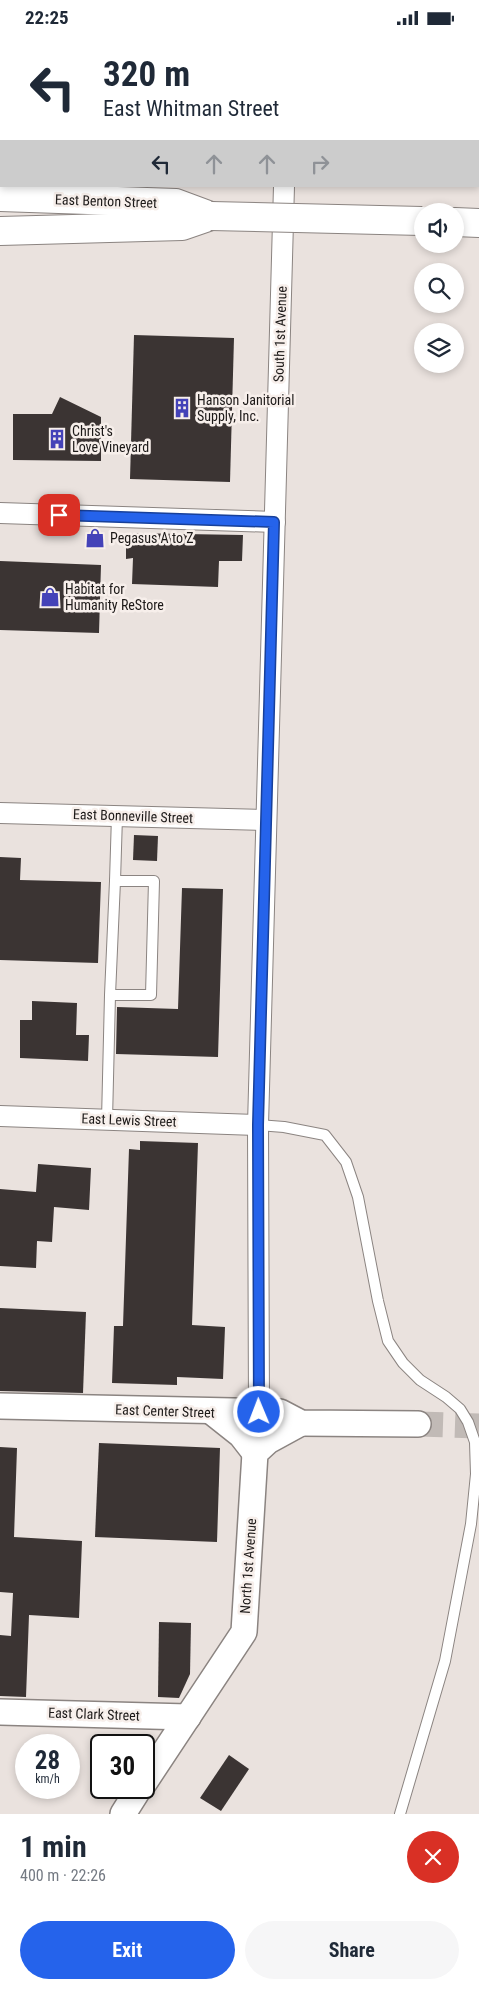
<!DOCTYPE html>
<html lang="en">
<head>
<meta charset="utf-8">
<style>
	:root { --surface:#fff; --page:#f6f6f7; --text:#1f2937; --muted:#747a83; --accent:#2563eb }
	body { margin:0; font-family:"Roboto Condensed",sans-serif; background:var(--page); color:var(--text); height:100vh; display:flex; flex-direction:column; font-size:19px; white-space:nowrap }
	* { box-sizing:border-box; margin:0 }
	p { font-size:16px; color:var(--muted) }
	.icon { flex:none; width:28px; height:28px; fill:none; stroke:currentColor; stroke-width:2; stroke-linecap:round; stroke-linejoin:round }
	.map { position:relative; height:1779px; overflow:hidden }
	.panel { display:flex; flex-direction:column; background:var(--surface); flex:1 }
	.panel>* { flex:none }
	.hud { position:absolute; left:0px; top:0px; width:480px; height:152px; box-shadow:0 2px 8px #0003; background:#fff; color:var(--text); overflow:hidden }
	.fabs { position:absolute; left:414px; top:168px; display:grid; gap:10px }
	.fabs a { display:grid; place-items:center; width:50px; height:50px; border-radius:50%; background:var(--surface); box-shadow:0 2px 8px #0003; font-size:25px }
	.speed { position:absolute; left:15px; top:1699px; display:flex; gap:10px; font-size:25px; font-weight:700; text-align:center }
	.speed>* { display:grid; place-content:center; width:65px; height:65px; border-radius:50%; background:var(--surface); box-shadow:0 2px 8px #0003; line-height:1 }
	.speed small { font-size:12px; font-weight:400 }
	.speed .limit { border:2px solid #111; border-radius:8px; background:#fff; color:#111 }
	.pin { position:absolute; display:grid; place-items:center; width:42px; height:42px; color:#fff; margin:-21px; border-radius:10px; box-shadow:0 2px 8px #0006 }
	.me { position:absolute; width:55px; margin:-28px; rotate:359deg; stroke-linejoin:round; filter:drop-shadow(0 0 4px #0008) }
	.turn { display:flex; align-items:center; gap:18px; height:105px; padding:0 20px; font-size:22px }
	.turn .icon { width:65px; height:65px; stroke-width:2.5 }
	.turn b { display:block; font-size:35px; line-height:42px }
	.lanes { display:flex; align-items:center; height:48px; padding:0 20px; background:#0003; justify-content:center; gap:25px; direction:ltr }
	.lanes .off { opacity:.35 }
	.round { display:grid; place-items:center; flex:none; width:52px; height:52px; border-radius:26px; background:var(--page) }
	.summary { display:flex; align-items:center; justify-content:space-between; height:85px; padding:0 20px }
	h1 { font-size:30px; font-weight:700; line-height:38px }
	.cta { display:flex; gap:10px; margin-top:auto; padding:10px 20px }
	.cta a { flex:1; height:58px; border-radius:30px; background:var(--accent); color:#fff; font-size:20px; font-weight:700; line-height:58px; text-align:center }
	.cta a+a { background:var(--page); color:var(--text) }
	.status { display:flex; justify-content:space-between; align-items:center; height:35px; padding:0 25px; background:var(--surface); direction:ltr }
	.status svg { height:14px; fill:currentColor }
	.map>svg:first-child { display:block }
</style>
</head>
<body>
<div class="status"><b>22:25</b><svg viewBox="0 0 49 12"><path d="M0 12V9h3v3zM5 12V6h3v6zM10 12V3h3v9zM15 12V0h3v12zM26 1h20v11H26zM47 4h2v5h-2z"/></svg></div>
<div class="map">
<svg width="479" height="1779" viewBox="0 0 479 1779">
	<rect width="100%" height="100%" fill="#eae2de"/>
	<g fill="#3b3433">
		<polygon points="134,300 234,303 230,447 130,444"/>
		<polygon points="60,362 101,382 101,426 13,425 13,379 52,379"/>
		<polygon points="126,498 243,500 242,526 219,526 218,552 132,549 133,523 126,524"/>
		<polygon points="0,526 101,530 99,598 0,595"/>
		<polygon points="134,800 158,801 157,826 133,825"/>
		<polygon points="0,822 21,823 20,845 101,847 98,928 0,925"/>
		<polygon points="182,853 223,854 218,1022 116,1019 117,972 178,974"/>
		<polygon points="32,966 77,968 76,1000 89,1000 88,1026 20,1023 20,985 32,985"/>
		<polygon points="140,1106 198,1108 192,1290 225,1292 223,1344 177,1342 177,1350 112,1348 114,1291 123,1291 129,1114 140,1115"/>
		<polygon points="38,1129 91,1133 89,1175 54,1172 52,1207 37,1206 36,1233 0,1231 0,1154 36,1157"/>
		<polygon points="0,1273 86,1277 83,1358 0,1356"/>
		<polygon points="99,1408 220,1413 217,1507 95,1502"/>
		<polygon points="0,1412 17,1413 14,1502 82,1506 79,1583 29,1580 26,1662 0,1661 0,1600 11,1601 13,1558 0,1557"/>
		<polygon points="159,1587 191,1588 190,1639 179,1663 158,1662"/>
		<polygon points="229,1720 249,1734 221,1776 200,1763"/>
	</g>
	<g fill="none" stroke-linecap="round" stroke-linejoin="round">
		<polyline stroke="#c1bab6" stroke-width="25" stroke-dasharray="25 12" stroke-linecap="butt" points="418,1389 479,1391"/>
		<defs>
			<g id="service">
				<polyline points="115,846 117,781"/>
				<polyline points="107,1085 110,960 115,846 154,846 151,960 110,960"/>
				<polyline points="258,1090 284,1092 325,1100 346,1127 358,1162 378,1266 388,1306 403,1328 420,1345 446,1362 460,1374 468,1387 475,1407 476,1439 471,1489 445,1626 400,1779"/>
			</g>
			<g id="minor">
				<polyline points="288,1 288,0"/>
				<polyline points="0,478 275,487"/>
				<polyline points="0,778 266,785"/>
				<polyline points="0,1081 258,1090"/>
				<polyline points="259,1377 258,1090 284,151"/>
			</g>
			<g id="tertiary">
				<polyline points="0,1371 280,1377 301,1388 418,1389"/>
				<polyline points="212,1377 241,1400 255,1418"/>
				<polyline points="0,1677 188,1682"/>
				<polyline points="144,1748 244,1597 255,1418 268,1406 301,1388"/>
				<polyline points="123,1779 140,1752"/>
			</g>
			<g id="secondary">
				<polyline points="0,162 176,168 211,181"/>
				<polyline points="455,187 479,188"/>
				<polyline points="0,196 182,191 211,181"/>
			</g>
		</defs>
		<use href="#service" stroke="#8b8481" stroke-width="12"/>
		<use href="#minor" stroke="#8b8481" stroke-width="22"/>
		<use href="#tertiary" stroke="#8b8481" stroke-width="28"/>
		<use href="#secondary" stroke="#8b8481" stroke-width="30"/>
		<use href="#service" stroke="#fff" stroke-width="10"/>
		<use href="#minor" stroke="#fff" stroke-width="20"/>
		<use href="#tertiary" stroke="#fff" stroke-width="25"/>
		<use href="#secondary" stroke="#fff" stroke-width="28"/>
		<defs>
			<polyline id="secondary-bridge" points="211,181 422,186"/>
		</defs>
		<use href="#secondary-bridge" stroke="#8b8481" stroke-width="30" stroke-linecap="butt"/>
		<use href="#secondary-bridge" stroke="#fff" stroke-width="28"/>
	</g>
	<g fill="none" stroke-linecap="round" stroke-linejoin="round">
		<defs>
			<polyline id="route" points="59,480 274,487 258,1090 259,1377"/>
		</defs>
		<use href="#route" stroke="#184099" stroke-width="12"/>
		<use href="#route" stroke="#2563eb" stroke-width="9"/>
	</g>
	<defs>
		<symbol id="building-bare" viewBox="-9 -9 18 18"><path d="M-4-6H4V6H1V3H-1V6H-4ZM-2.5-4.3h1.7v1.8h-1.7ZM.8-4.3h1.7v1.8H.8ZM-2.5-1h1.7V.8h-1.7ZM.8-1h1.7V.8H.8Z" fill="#4442b8" stroke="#f7efeb" stroke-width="2.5" paint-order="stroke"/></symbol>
		<symbol id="shop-bare" viewBox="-9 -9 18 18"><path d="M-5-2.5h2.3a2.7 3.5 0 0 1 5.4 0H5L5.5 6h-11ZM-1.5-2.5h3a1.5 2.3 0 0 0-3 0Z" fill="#4442b8" stroke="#f7efeb" stroke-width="2.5" paint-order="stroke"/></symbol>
	</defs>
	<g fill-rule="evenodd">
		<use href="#building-bare" x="168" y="359" width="28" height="28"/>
		<use href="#building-bare" x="43" y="390" width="28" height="28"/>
		<use href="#shop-bare" x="81" y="489" width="28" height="28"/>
		<use href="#shop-bare" x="36" y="548" width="28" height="28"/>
	</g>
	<g text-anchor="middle" stroke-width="5" stroke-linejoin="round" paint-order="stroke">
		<g font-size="14" fill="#1c1918" stroke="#f7efeb">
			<text transform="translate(106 166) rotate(2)" y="5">East Benton Street</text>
			<text transform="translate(280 299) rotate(-88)" y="5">South 1st Avenue</text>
			<text transform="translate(133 781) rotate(2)" y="5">East Bonneville Street</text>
			<text transform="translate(129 1085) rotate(2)" y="5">East Lewis Street</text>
			<text transform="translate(165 1376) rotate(2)" y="5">East Center Street</text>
			<text transform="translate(248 1531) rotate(-86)" y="5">North 1st Avenue</text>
			<text transform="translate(94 1679) rotate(2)" y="5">East Clark Street</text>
		</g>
		<g font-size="14" fill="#1c1918" stroke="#f7efeb" text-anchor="start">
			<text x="197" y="370">Hanson Janitorial<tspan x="197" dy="16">Supply, Inc.</tspan></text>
			<text x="72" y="401">Christ's<tspan x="72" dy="16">Love Vineyard</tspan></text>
			<text x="110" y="508">Pegasus A to Z</text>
			<text x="65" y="559">Habitat for<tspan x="65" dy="16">Humanity ReStore</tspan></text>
		</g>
	</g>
</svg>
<div class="fabs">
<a><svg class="icon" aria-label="sound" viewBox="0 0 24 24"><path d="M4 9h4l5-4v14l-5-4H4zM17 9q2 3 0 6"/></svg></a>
<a><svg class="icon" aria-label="search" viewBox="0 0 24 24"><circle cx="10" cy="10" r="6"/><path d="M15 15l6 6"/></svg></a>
<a><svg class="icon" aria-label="layers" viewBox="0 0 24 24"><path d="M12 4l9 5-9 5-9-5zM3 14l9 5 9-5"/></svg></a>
</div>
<div class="speed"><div>28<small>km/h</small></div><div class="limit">30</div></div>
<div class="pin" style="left:59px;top:480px;background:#d93025"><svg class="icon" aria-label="arrive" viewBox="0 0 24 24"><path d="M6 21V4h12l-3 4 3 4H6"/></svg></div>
<svg class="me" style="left:259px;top:1377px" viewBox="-20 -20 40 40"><circle r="17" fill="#2563eb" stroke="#fff" stroke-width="3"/><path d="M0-11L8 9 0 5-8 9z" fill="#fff"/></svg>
<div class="hud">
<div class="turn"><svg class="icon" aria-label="left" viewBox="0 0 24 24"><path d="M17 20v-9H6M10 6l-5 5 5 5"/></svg><div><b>320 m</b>East Whitman Street</div></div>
<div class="lanes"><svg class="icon" aria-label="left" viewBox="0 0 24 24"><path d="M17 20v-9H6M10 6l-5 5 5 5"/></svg><svg class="icon off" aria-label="ahead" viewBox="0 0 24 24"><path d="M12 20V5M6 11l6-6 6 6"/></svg><svg class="icon off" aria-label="ahead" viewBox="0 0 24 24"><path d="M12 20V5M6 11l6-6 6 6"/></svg><svg class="icon off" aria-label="right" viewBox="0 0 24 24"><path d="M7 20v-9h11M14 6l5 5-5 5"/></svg></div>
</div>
</div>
<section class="panel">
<div class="summary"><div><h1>1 min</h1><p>400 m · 22:26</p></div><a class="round" style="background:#d93025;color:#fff"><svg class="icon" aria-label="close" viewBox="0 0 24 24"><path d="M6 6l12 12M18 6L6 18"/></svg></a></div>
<div class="cta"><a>Exit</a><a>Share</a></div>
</section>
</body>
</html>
